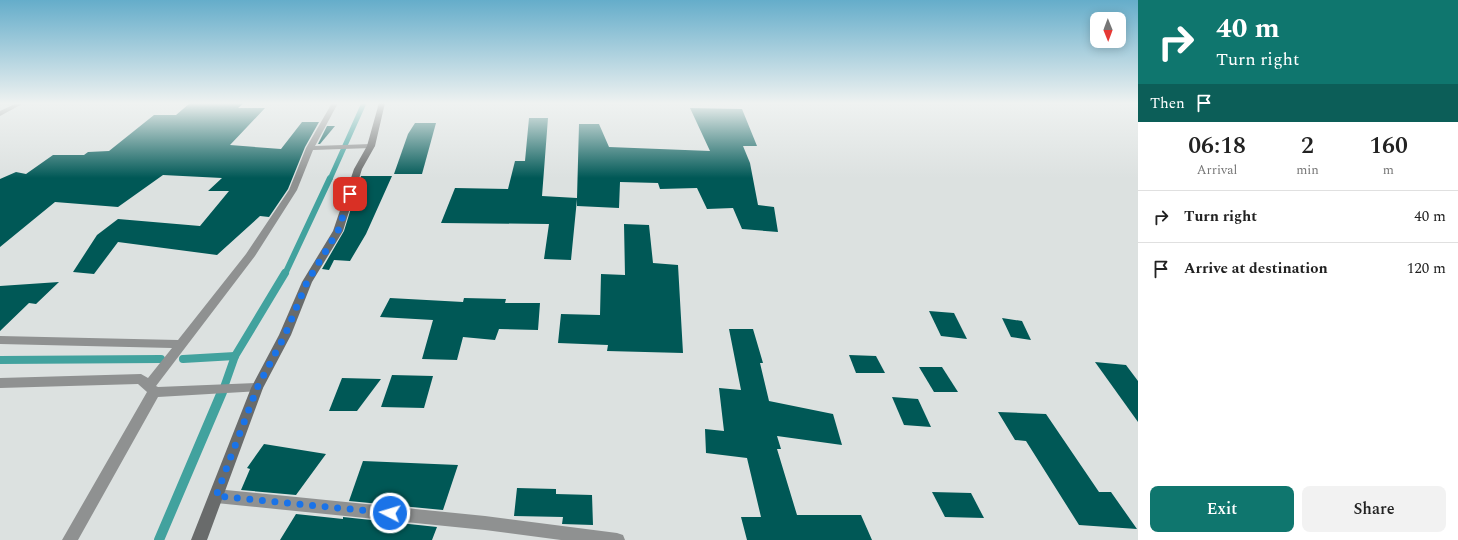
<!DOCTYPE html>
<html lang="en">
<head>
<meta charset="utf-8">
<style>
	:root { --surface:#fff; --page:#f2f2f2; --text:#222; --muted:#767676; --line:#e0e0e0; --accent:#0f766e }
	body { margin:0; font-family:Spectral,serif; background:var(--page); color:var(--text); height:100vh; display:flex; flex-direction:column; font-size:15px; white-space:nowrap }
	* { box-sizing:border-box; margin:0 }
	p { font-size:13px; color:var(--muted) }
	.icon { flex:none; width:22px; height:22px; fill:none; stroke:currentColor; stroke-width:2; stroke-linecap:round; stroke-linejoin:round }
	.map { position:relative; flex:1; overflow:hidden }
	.panel { display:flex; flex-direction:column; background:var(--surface); width:320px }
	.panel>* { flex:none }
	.guide { background:#0f766e; color:#fff; overflow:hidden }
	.needle { width:26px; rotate:179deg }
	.buttons { position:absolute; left:1090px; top:12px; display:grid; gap:8px }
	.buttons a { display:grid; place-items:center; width:36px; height:36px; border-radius:8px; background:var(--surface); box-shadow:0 2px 10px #0003; font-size:20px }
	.pin { position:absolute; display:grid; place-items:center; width:34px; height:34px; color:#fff; margin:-17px; border-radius:8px; box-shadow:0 2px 6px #0006 }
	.me { position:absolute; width:44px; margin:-22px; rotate:275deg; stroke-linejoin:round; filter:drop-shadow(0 0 3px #0008) }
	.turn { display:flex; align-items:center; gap:14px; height:84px; padding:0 12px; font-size:18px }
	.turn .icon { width:52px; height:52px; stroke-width:2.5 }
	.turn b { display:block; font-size:28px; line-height:34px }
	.then { display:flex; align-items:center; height:38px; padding:0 12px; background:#0003; gap:8px; font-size:15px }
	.eta { display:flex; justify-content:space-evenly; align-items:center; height:68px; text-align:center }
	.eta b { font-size:24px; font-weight:600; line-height:28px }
	.primary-button { display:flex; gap:8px; margin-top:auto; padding:8px 12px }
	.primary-button a { flex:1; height:46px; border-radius:8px; background:var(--accent); color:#fff; font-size:16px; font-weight:600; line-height:46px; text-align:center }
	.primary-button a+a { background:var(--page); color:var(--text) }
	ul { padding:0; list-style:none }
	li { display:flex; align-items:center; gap:12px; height:52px; padding:0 12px; border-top:1px solid var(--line) }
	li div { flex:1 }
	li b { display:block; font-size:15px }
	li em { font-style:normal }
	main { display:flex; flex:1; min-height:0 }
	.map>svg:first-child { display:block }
</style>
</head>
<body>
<main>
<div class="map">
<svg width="1138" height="540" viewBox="0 0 1138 540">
	<rect width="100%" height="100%" fill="#dce1e0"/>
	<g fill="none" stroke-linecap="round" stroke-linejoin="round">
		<polyline stroke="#42a29e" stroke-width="5" points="330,179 364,103"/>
		<polyline stroke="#42a29e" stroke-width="6" points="285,274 330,178"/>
		<g stroke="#42a29e" stroke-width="8">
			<polyline points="183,359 235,356"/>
			<polyline points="0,360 161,359"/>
			<polyline points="222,393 235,356 285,273"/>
		</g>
		<polyline stroke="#42a29e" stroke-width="10" points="159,540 222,392"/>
	</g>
	<g fill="#005856">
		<polygon points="190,103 244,103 238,108 265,108 230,145 281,149 302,122 319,122 305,147 288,189 269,217 260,216 217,255 118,242 94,274 73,272 97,235 118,219 200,226 229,191 208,191 222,178 163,175 118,207 55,202 0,247 0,179 16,172 26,174 53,155 84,155 88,152 109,151 154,115 176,115"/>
		<polygon points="690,108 742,109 757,146 743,146 750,163 758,205 774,207 778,232 742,229 733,208 707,209 697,188 660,189 658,183 620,182 619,208 577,206 577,199 571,260 544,259 549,224 441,223 455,188 508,189 515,161 525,161 529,118 548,118 542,196 577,198 579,124 599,124 609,147 710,151"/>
		<polygon points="415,123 436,123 422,174 394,174 408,134"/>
		<polygon points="327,126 335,126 320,144 318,144"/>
		<polygon points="361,176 392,176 366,234 350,261 334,260 329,270 322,269 344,231"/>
		<polygon points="624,224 649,225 653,263 678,265 683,353 607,351 608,345 558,343 561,314 600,315 601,274 625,275"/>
		<polygon points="59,282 36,304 29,303 0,331 0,286"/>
		<polygon points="390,298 463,302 464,298 506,299 505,303 540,303 538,330 499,329 495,340 463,337 457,360 422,359 433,320 380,317"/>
		<polygon points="929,311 954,313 967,339 941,336"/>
		<polygon points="1002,318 1022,321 1031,340 1011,337"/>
		<polygon points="729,329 753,329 763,363 760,363 769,401 833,414 842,445 777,436 781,449 777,449 797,515 861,515 872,540 747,540 741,517 761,517 747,458 706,453 705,429 724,431 719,388 741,390"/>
		<polygon points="849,355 876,356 885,373 856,373"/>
		<polygon points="1095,362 1126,365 1138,381 1138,422"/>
		<polygon points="919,367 942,367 958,392 934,392"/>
		<polygon points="392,375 433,376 424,408 381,407"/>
		<polygon points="342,378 381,379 357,411 329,411"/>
		<polygon points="892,397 918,399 931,427 904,425"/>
		<polygon points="998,412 1046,414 1099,492 1111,492 1137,529 1079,525 1026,441 1015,440"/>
		<polygon points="264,444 326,454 296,495 241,490 250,469 247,468"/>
		<polygon points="363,461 458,465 443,510 349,501"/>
		<polygon points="517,488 556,489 556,494 592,495 593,525 562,524 563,517 514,516"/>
		<polygon points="932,492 971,493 984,518 945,517"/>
		<polygon points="296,514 343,519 343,517 437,527 432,540 280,540"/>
	</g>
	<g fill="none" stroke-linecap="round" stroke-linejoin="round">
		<g fill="#8f9191" fill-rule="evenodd">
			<polygon points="17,103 24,103 0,116 0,111"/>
			<polygon points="332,103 338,103 315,146 371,144 375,146 371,148 313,150 297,190 255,256 156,386 158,387 257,383 261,385 263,388 261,391 158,397 78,540 62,540 147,392 138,384 0,388 0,378 141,374 148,378 172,348 0,344 0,336 178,340 246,254 289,190 306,148"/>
			<polygon points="216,489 485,516 617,533 623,535 625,540 561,540 485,530 216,503 211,501 209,496 211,491"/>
		</g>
		<polygon fill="#696b6b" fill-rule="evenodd" points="379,103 385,103 375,146 362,169 343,231 312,282 291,335 263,388 207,540 191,540 251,388 279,335 302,282 333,231 354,169 367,146"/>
	</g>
	<linearGradient id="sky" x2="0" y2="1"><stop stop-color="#65adca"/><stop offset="0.58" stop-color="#eff2f1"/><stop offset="1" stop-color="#eff2f1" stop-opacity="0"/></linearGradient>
	<rect width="1138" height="178" fill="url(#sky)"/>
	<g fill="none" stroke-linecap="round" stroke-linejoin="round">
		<polyline stroke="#1a73e8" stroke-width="7" stroke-dasharray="0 12.6" points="350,194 338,231 307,282 285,335 257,388 216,496 390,513"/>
	</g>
</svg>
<div class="buttons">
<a><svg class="needle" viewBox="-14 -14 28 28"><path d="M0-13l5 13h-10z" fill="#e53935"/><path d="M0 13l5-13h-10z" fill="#767676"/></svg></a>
</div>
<div class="pin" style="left:350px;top:194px;background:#d93025"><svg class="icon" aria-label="arrive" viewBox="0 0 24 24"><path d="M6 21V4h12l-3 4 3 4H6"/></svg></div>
<svg class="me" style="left:390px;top:513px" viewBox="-20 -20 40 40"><circle r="17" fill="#1a73e8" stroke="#fff" stroke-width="3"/><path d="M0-11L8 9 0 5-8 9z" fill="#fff"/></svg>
</div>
<section class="panel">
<div class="guide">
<div class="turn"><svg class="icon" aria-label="right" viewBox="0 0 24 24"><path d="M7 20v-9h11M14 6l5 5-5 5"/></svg><div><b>40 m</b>Turn right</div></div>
<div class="then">Then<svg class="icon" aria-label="arrive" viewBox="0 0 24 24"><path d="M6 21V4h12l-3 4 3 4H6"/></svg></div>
</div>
<div class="eta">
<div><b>06:18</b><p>Arrival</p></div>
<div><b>2</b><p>min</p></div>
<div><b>160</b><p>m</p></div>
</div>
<ul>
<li><svg class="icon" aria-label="right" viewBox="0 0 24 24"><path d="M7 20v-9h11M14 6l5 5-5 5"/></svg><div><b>Turn right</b></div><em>40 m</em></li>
<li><svg class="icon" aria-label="arrive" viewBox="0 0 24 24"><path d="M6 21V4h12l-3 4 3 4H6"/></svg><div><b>Arrive at destination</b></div><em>120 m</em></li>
</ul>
<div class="primary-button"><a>Exit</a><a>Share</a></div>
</section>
</main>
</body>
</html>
